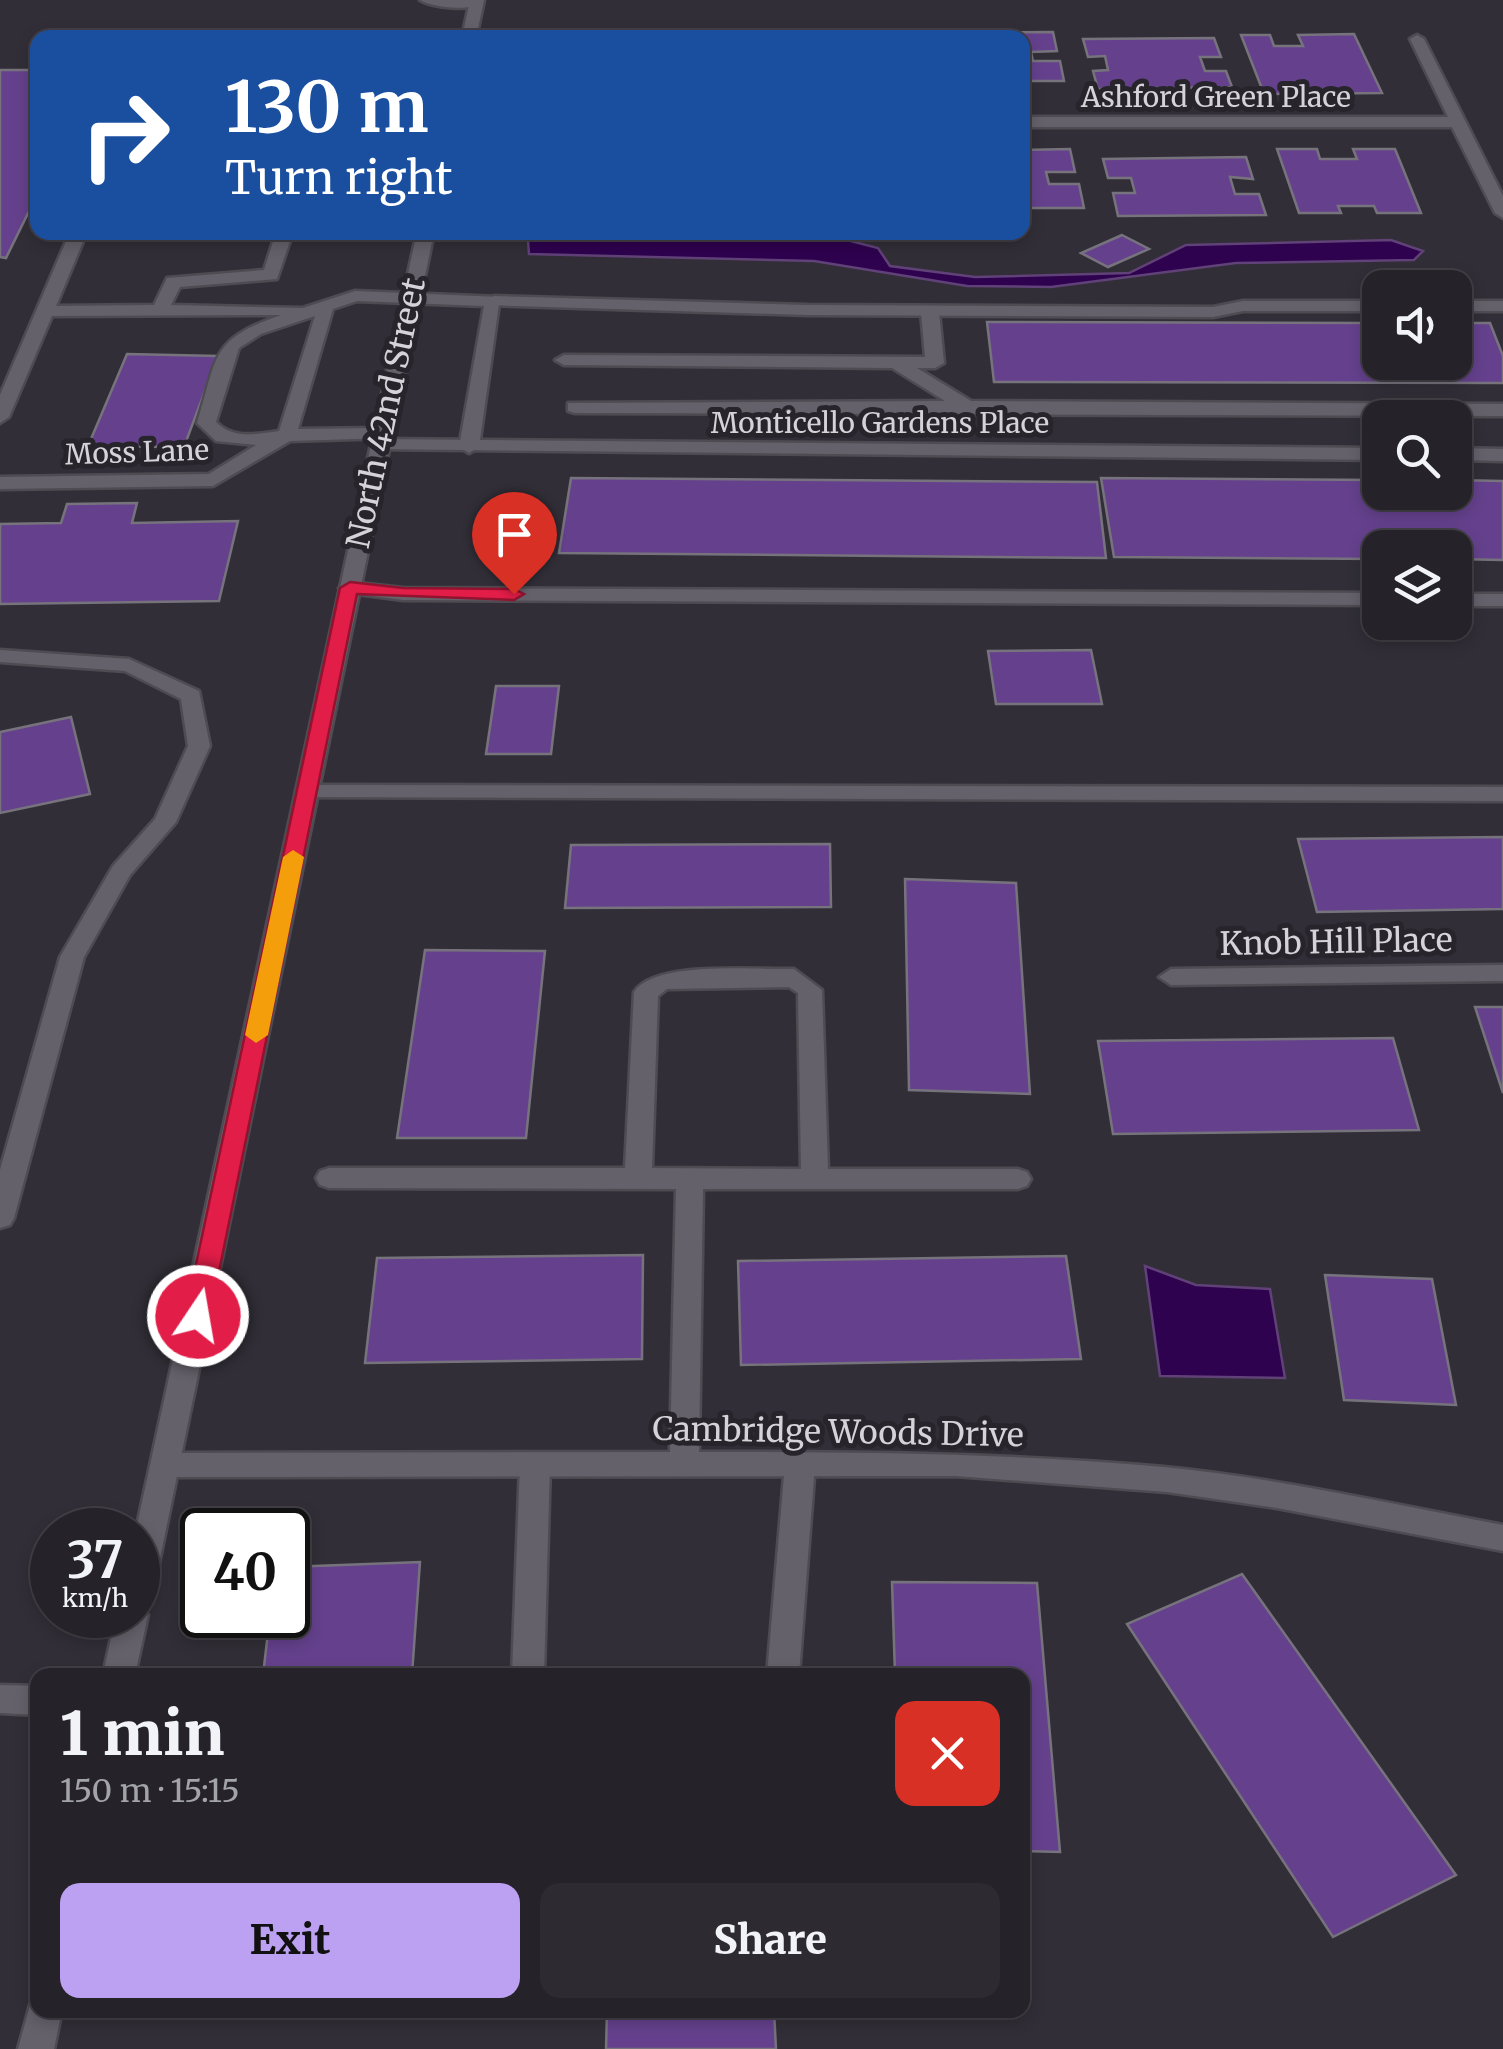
<!DOCTYPE html>
<html lang="en">
<head>
<meta charset="utf-8">
<style>
	:root { --surface:#252229; --page:#2d2a31; --text:#f1f3f6; --muted:#a3a4a8; --line:#423f46; --accent:#bca0f2 }
	body { margin:0; font-family:Merriweather,serif; background:var(--page); color:var(--text); height:100vh; display:flex; flex-direction:column; font-size:38px; white-space:nowrap }
	* { box-sizing:border-box; margin:0 }
	p { font-size:32px; color:var(--muted) }
	.icon { flex:none; width:55px; height:55px; fill:none; stroke:currentColor; stroke-width:2; stroke-linecap:round; stroke-linejoin:round }
	.map { position:relative; flex:1; overflow:hidden }
	.drawer { position:absolute; left:30px; top:1668px; width:1000px; height:350px; display:flex; flex-direction:column; background:var(--surface); border-radius:20px; box-shadow:0 5px 15px #0003,0 0 0 2px var(--line) }
	.drawer>* { flex:none }
	.guide { position:absolute; left:30px; top:30px; width:1000px; height:210px; border-radius:20px; box-shadow:0 5px 15px #0003,0 0 0 2px var(--line); background:#1a4fa0; color:#fff; overflow:hidden }
	.tools { position:absolute; left:1362px; top:270px; display:grid; gap:20px }
	.tools a { display:grid; place-items:center; width:110px; height:110px; border-radius:20px; background:var(--surface); box-shadow:0 5px 15px #0003,0 0 0 2px var(--line); font-size:50px }
	.speed { position:absolute; left:30px; top:1508px; display:flex; gap:20px; font-size:50px; font-weight:700; text-align:center }
	.speed>* { display:grid; place-content:center; width:130px; height:130px; border-radius:50%; background:var(--surface); box-shadow:0 5px 15px #0003,0 0 0 2px var(--line); line-height:1 }
	.speed small { font-size:25px; font-weight:400 }
	.speed .limit { border:5px solid #111; border-radius:15px; background:#fff; color:#111 }
	.pin { position:absolute; display:grid; place-items:center; width:85px; height:85px; color:#fff; margin:-102px -42px; border-radius:50% 50% 50% 0; rotate:-45deg; box-shadow:0 0 10px #0007 }
	.pin .icon { rotate:45deg }
	.me { position:absolute; width:110px; margin:-55px; rotate:12deg; stroke-linejoin:round; filter:drop-shadow(0 0 8px #0008) }
	.turn { display:flex; align-items:center; gap:35px; height:210px; padding:0 30px; font-size:45px }
	.turn .icon { width:130px; height:130px; stroke-width:2.5 }
	.turn b { display:block; font-size:70px; line-height:85px }
	.round { display:grid; place-items:center; flex:none; width:105px; height:105px; border-radius:20px; background:var(--page) }
	.overview { display:flex; align-items:center; justify-content:space-between; height:170px; padding:0 30px }
	h1 { font-size:60px; font-weight:800; line-height:75px }
	.cta { display:flex; gap:20px; margin-top:auto; padding:20px 30px }
	.cta a { flex:1; height:115px; border-radius:20px; background:var(--accent); color:#111; font-size:40px; font-weight:800; line-height:115px; text-align:center }
	.cta a+a { background:var(--page); color:var(--text) }
	.map>svg:first-child { display:block }
</style>
</head>
<body>
<div class="map">
<svg width="1503" height="2049" viewBox="0 0 1503 2049">
	<rect width="100%" height="100%" fill="#312e37"/>
	<g fill="#2e024e" stroke="#604178" stroke-width="2.5">
		<polygon points="632,233 820,233 878,248 890,266 975,277 1129,273 1186,245 1391,240 1423,251 1414,260 1236,263 1051,287 967,286 814,261 529,254 528,241 550,235"/>
		<polygon points="1145,1266 1196,1285 1270,1289 1285,1378 1160,1376"/>
	</g>
	<g fill="#65418d" stroke="#77737d" stroke-width="2.5">
		<polygon points="1053,32 1057,51 1031,52 1033,61 1060,61 1064,81 1022,81 1022,38 920,38 919,33"/>
		<polygon points="610,34 713,35 609,38"/>
		<polygon points="1354,34 1382,93 1264,94 1241,35 1270,35 1274,46 1303,46 1298,35"/>
		<polygon points="1214,38 1221,57 1200,57 1205,71 1226,71 1232,87 1098,89 1093,71 1108,70 1105,56 1088,57 1083,39"/>
		<polygon points="0,70 38,70 38,193 6,258 0,257"/>
		<polygon points="1070,149 1075,172 1046,172 1049,184 1079,184 1084,208 1022,208 1022,150"/>
		<polygon points="1277,149 1317,149 1320,159 1357,159 1353,149 1395,149 1421,213 1377,213 1374,206 1338,206 1341,213 1299,213"/>
		<polygon points="1246,157 1253,179 1230,177 1235,194 1259,194 1266,215 1118,216 1113,193 1135,193 1131,178 1108,178 1103,159"/>
		<polygon points="1122,235 1149,249 1108,267 1081,253"/>
		<polygon points="987,322 1380,323 1380,362 1455,362 1455,323 1490,323 1503,356 1503,383 994,382"/>
		<polygon points="127,354 218,356 184,447 88,446"/>
		<polygon points="571,478 1097,482 1106,558 559,553"/>
		<polygon points="1101,478 1380,480 1380,492 1455,492 1455,480 1503,481 1503,560 1455,559 1455,548 1380,548 1380,559 1114,557"/>
		<polygon points="137,503 132,523 238,521 219,601 0,604 0,524 61,523 67,504"/>
		<polygon points="1091,650 1102,704 996,704 988,651"/>
		<polygon points="496,686 559,686 551,754 486,754"/>
		<polygon points="71,717 90,794 0,813 0,732"/>
		<polygon points="1503,837 1503,909 1317,912 1298,839"/>
		<polygon points="830,844 831,907 565,908 571,845"/>
		<polygon points="905,879 1016,883 1030,1094 909,1090"/>
		<polygon points="425,950 545,951 526,1138 397,1138"/>
		<polygon points="1475,1007 1503,1007 1503,1093"/>
		<polygon points="1393,1038 1419,1130 1113,1134 1098,1041"/>
		<polygon points="643,1255 642,1359 365,1363 377,1258"/>
		<polygon points="1066,1256 1081,1359 741,1365 738,1261"/>
		<polygon points="1325,1275 1432,1279 1456,1405 1344,1400"/>
		<polygon points="420,1562 412,1675 263,1675 270,1615 288,1615 288,1567"/>
		<polygon points="1242,1574 1456,1875 1333,1937 1127,1624"/>
		<polygon points="892,1582 1037,1583 1060,1852 1022,1851 1022,1675 895,1675"/>
		<polygon points="607,2010 774,2010 776,2049 606,2049"/>
	</g>
	<g fill="none" stroke-linecap="round" stroke-linejoin="round">
		<defs>
			<g id="lane">
				<path d="M 420,0 L 481,0 L 483,3 C 469,11 434,8 420,0 Z"/>
				<path d="M 70,232 L 87,232 L 56,306 L 154,305 L 167,278 L 264,270 L 276,232 L 293,232 L 277,279 L 180,287 L 171,305 L 303,308 L 355,291 L 500,297 L 479,447 L 469,453 L 459,447 L 484,306 L 357,301 L 333,309 L 298,429 L 382,428 L 389,430 L 389,438 L 290,441 L 213,486 L 0,489 L 0,477 L 209,474 L 256,445 L 216,441 L 197,423 C 218,356 209,340 281,315 L 52,316 L 9,417 L 0,423 L 0,395 ZM 315,316 L 279,431 C 256,434 234,440 216,422 L 239,348 L 261,334 Z"/>
				<polygon points="930,307 939,312 944,363 935,368 917,368 971,401 1503,404 1503,416 575,413 568,411 568,403 945,401 892,368 564,365 555,360 564,355 925,357 921,312"/>
				<polygon points="349,582 403,588 1380,593 1380,605 403,600 342,592 339,588"/>
				<rect x="1455" y="594" width="48" height="12"/>
				<polygon points="307,785 1503,787 1503,801 299,797 296,792"/>
				<polygon points="800,1452 810,1455 815,1464 799,1675 767,1675 785,1464 790,1455"/>
				<polygon points="535,1453 545,1456 550,1465 544,1675 512,1675 520,1465 525,1456"/>
			</g>
			<g id="street">
				<polygon points="1417,35 1424,39 1503,196 1503,218 1495,213 1452,127 1022,127 1022,117 1448,117 1410,39"/>
				<polygon points="494,296 807,305 1213,307 1243,301 1380,301 1380,311 1243,311 1213,317 807,315 488,305 485,301"/>
				<rect x="1455" y="301" width="48" height="10"/>
				<polygon points="380,439 1380,448 1380,460 373,449 371,445"/>
				<polygon points="1455,448 1503,449 1503,461 1455,460"/>
				<polygon points="0,650 129,659 199,691 210,746 176,822 130,875 84,957 14,1218 10,1225 0,1228 0,1170 60,957 113,866 155,819 188,746 181,699 125,671 0,662"/>
				<polygon points="1503,965 1503,981 1171,985 1159,977 1171,969"/>
				<path d="M 794,969 L 822,990 L 828,1169 L 1018,1169 L 1027,1172 L 1031,1179 L 1027,1186 L 1018,1189 L 703,1189 L 699,1452 C 855,1452 1009,1453 1164,1467 C 1278,1478 1391,1504 1503,1525 L 1503,1551 L 1277,1508 L 1167,1492 L 955,1476 L 166,1477 L 156,1474 L 151,1465 L 156,1456 L 166,1453 L 670,1452 L 676,1189 L 329,1188 L 320,1185 L 316,1178 L 320,1171 L 329,1168 L 625,1168 L 634,992 C 655,960 756,970 794,969 ZM 789,987 L 798,993 L 801,1169 L 652,1168 L 658,996 L 667,989 Z"/>
				<polygon points="0,1685 38,1686 38,1715 0,1713"/>
			</g>
			<g id="secondary">
				<polygon points="470,0 484,0 476,38 462,38"/>
				<polygon points="417,232 434,232 153,1592 149,1602 141,1604 148,1615 135,1675 103,1675 116,1615 138,1615 136,1530"/>
				<polygon points="38,1995 38,2010 62,2010 54,2049 18,2049 32,1998"/>
			</g>
		</defs>
		<use href="#lane" stroke="#4e4b52" stroke-width="5"/>
		<use href="#street" stroke="#4e4b52" stroke-width="5"/>
		<use href="#secondary" stroke="#4e4b52" stroke-width="5"/>
		<use href="#lane" fill="#65616b" fill-rule="evenodd"/>
		<use href="#street" fill="#65616b" fill-rule="evenodd"/>
		<use href="#secondary" fill="#65616b" fill-rule="evenodd"/>
	</g>
	<polygon fill="#e11d48" stroke="#92132f" stroke-width="2.5" points="350,582 403,588 514,589 524,594 514,600 357,594 210,1316 198,1326 185,1316 340,588"/>
	<polygon fill="#f59e0b" points="293,850 304,857 268,1035 256,1043 245,1035 283,857"/>
	<g text-anchor="middle" stroke-width="10" stroke-linejoin="round" paint-order="stroke">
		<g font-size="28" fill="#d5d3d9" stroke="#27242c">
			<text x="1216" y="107">Ashford Green Place</text>
			<text x="880" y="433">Monticello Gardens Place</text>
			<text transform="translate(137 452) rotate(-2)" y="10">Moss Lane</text>
		</g>
		<g font-size="32" fill="#d5d3d9" stroke="#27242c">
			<text transform="translate(386 413) rotate(-78)" y="11">North 42nd Street</text>
			<text transform="translate(1336 942) rotate(-1)" y="11">Knob Hill Place</text>
			<text transform="translate(838 1432) rotate(1)" y="11">Cambridge Woods Drive</text>
		</g>
	</g>
</svg>
<div class="tools">
<a><svg class="icon" aria-label="sound" viewBox="0 0 24 24"><path d="M4 9h4l5-4v14l-5-4H4zM17 9q2 3 0 6"/></svg></a>
<a><svg class="icon" aria-label="search" viewBox="0 0 24 24"><circle cx="10" cy="10" r="6"/><path d="M15 15l6 6"/></svg></a>
<a><svg class="icon" aria-label="layers" viewBox="0 0 24 24"><path d="M12 4l9 5-9 5-9-5zM3 14l9 5 9-5"/></svg></a>
</div>
<div class="speed"><div>37<small>km/h</small></div><div class="limit">40</div></div>
<div class="pin" style="left:514px;top:594px;background:#d93025"><svg class="icon" aria-label="arrive" viewBox="0 0 24 24"><path d="M6 21V4h12l-3 4 3 4H6"/></svg></div>
<svg class="me" style="left:198px;top:1316px" viewBox="-20 -20 40 40"><circle r="17" fill="#e11d48" stroke="#fff" stroke-width="3"/><path d="M0-11L8 9 0 5-8 9z" fill="#fff"/></svg>
<div class="guide">
<div class="turn"><svg class="icon" aria-label="right" viewBox="0 0 24 24"><path d="M7 20v-9h11M14 6l5 5-5 5"/></svg><div><b>130 m</b>Turn right</div></div>
</div>
<section class="drawer">
<div class="overview"><div><h1>1 min</h1><p>150 m · 15:15</p></div><a class="round" style="background:#d93025;color:#fff"><svg class="icon" aria-label="close" viewBox="0 0 24 24"><path d="M6 6l12 12M18 6L6 18"/></svg></a></div>
<div class="cta"><a>Exit</a><a>Share</a></div>
</section>
</div>
</body>
</html>
